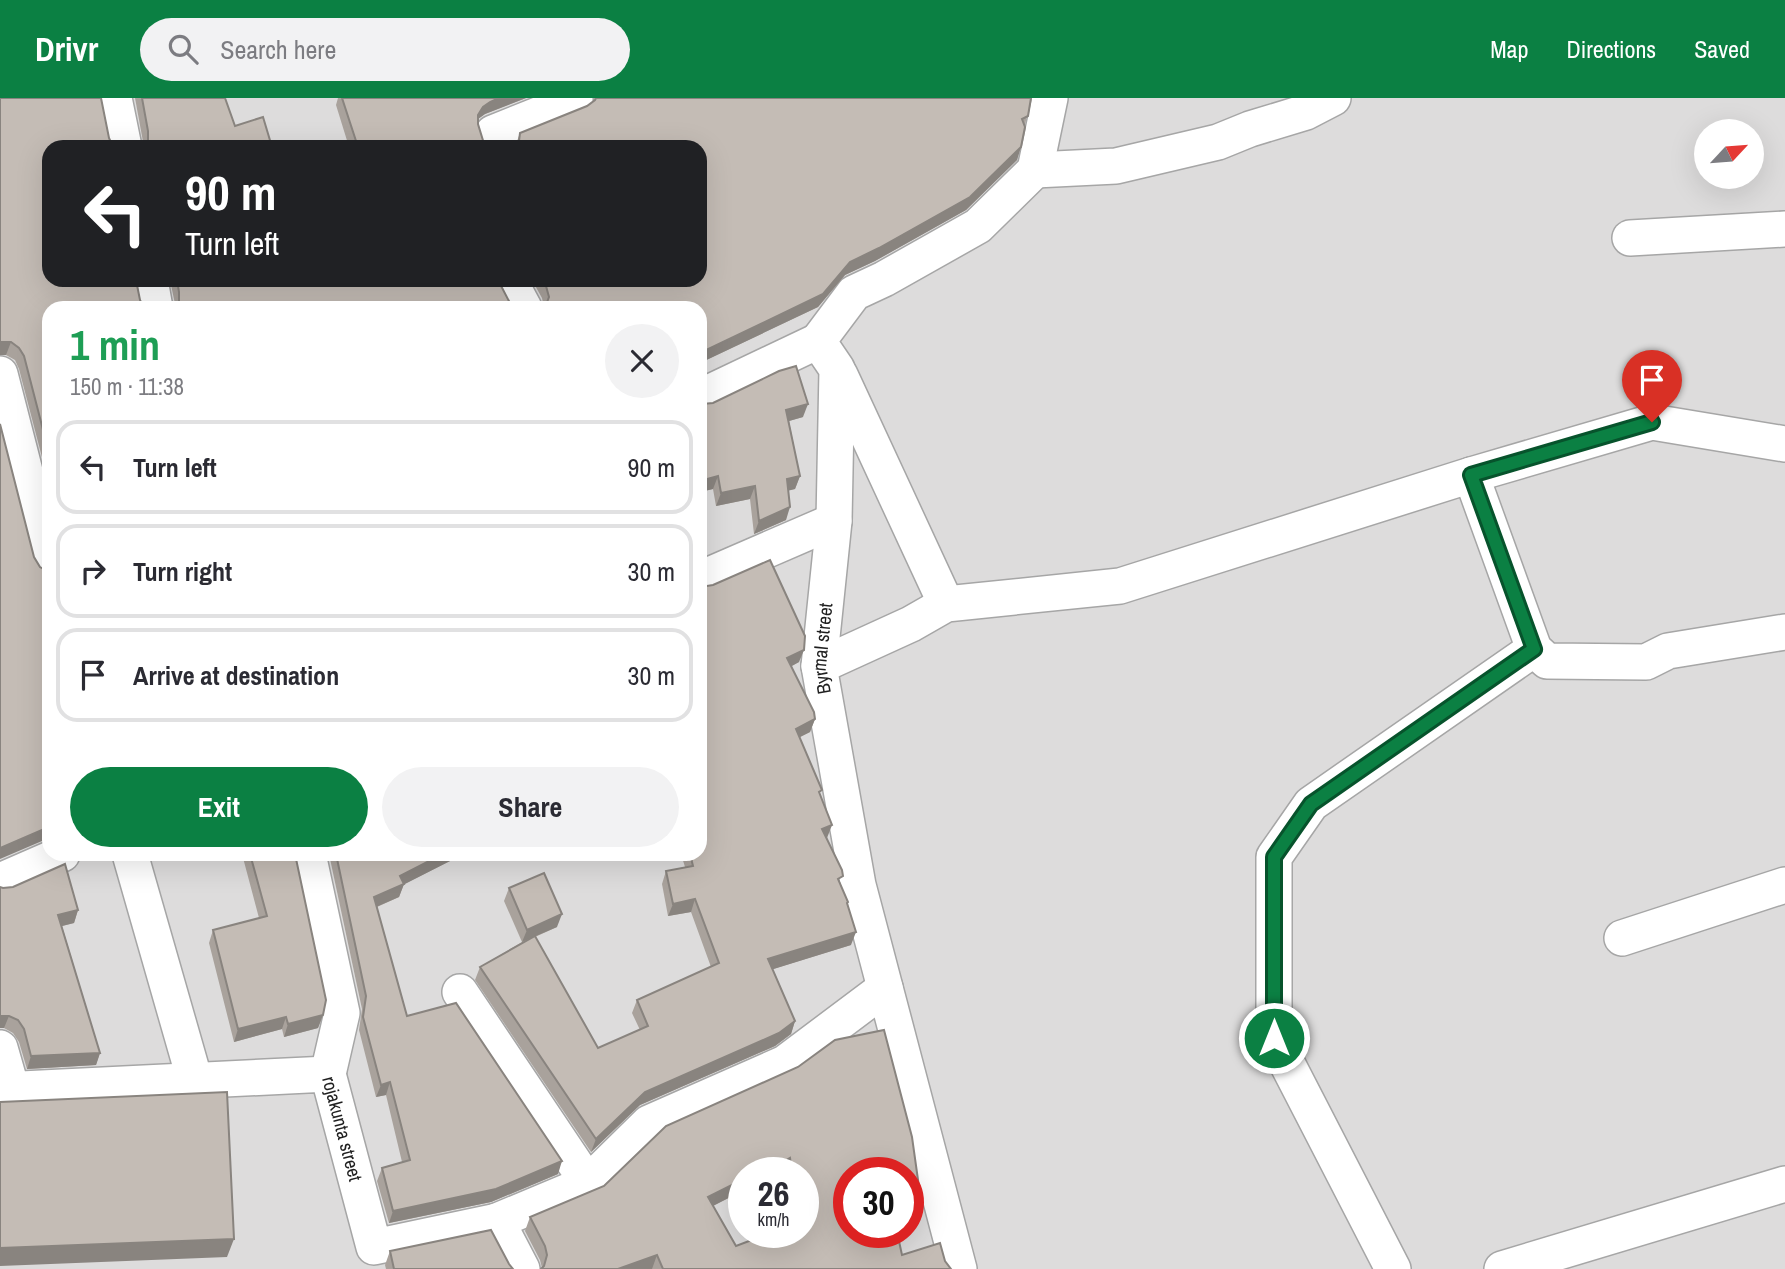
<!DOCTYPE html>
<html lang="en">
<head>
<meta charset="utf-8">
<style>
	:root { --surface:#fff; --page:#f2f2f3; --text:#2b2b33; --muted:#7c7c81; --line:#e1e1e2; --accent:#0b8043 }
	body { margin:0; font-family:"Archivo Narrow",sans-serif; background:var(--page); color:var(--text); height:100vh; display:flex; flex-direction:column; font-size:26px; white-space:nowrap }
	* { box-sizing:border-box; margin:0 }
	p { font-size:23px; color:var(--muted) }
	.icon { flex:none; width:38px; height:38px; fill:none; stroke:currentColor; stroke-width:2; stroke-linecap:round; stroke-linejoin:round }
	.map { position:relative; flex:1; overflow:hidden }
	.sheet { position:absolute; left:42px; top:203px; width:665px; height:560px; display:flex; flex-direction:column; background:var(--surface); border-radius:21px; box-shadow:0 7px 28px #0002 }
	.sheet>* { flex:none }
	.banner { position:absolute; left:42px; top:42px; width:665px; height:147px; border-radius:21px; box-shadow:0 7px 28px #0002; background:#202124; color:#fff; overflow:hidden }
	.needle { width:46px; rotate:64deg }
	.tools { position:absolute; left:1694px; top:21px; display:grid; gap:14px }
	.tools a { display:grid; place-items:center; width:70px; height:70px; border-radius:50%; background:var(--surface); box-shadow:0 7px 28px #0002; font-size:35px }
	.speed { position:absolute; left:728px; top:1059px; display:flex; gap:14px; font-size:35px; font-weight:700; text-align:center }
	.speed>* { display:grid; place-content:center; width:91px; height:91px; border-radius:50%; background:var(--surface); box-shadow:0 7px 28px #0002; line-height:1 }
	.speed small { font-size:18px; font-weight:400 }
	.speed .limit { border:10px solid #d22; background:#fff; color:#111 }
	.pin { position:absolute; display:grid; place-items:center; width:60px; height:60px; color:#fff; margin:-72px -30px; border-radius:50% 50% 50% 0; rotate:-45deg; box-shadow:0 0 7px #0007 }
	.pin .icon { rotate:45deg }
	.me { position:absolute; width:77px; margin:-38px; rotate:0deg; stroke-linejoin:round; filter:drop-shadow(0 0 5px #0008) }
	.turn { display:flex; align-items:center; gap:24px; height:147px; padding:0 28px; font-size:32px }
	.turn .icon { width:91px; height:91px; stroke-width:2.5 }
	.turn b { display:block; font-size:49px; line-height:60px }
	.round { display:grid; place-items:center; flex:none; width:74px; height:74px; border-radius:37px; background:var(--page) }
	.overview { display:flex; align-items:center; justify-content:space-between; height:119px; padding:0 28px }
	h1 { font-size:42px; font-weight:800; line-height:52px; color:#1e9e55 }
	.button { display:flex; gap:14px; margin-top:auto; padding:14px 28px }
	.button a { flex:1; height:80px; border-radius:42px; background:var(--accent); color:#fff; font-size:28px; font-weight:800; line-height:80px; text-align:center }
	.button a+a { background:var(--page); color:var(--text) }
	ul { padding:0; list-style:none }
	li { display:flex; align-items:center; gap:21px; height:94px; margin:0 14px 10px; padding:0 14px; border:4px solid var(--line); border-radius:21px }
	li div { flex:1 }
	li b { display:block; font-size:26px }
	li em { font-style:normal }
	header { display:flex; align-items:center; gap:42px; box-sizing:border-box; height:98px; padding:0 35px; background:var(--accent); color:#fff }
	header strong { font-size:33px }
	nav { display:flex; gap:38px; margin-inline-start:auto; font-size:24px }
	.search { width:490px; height:63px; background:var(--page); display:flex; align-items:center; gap:18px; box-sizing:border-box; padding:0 24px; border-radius:38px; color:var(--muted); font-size:26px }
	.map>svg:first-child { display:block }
</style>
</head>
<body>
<header>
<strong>Drivr</strong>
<div class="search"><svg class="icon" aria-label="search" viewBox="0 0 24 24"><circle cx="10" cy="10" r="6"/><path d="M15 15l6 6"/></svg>Search here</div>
<nav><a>Map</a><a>Directions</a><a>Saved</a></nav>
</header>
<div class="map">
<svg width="1785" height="1171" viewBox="0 0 1785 1171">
	<rect width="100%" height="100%" fill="#f0ede6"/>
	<path fill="#dddcdc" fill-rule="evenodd" d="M 0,0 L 1785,0 L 1785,1171 L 0,1171 ZM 1706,33 L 1752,33 L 1752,79 L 1706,79 ZM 49,49 L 700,49 L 700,182 L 49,182 ZM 49,210 L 700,210 L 700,756 L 49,756 ZM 744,1074 L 803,1074 L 803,1134 L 744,1134 ZM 849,1074 L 908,1074 L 908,1134 L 849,1134 Z"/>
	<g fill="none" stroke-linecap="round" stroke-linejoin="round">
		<defs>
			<g id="minor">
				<polyline points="114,0 124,49"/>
				<polyline points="496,49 493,35 575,2"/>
				<polyline points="1035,72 1116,68 1218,44 1250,31 1306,14 1333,0"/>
				<polyline points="1035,72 1050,0"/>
				<polyline points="1630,140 1785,131"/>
				<polyline points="150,182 155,210"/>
				<polyline points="509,182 524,210"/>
				<polyline points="0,276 49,467"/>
				<polyline points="840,277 946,506"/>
				<polyline points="700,299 818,243"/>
				<polyline points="1471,377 1534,551 1547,563 1646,564 1668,553 1785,534"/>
				<polyline points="700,481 834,423"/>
				<polyline points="819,568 911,526 946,506 1120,488 1471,377 1652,324 1785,346"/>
				<polyline points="130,756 195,983"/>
				<polyline points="308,756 342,915 328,976"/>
				<polyline points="0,783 62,756"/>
				<polyline points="1622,840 1785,787"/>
				<polyline points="460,894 588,1085"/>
				<polyline points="0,950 12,992"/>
				<path id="s1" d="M 0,992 L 328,976 L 374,1149 L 497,1123 L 522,1171"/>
				<polyline points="497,1123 588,1085 649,1025 785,965 885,890"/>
				<path id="s2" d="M 959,1171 L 858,787 L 819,568 L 834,423 L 837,271 L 818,243 L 854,195 L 884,181 L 978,128 L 1035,72"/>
				<polyline points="1393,1171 1274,940 1274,759 1311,706 1534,551"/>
				<polyline points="1502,1171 1785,1086"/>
			</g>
		</defs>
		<use href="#minor" stroke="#a6a6a6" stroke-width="38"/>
		<use href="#minor" stroke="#fff" stroke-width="35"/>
	</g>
	<g fill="#a9a29c" fill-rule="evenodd">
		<polygon points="0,0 49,210 49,386 19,271 15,262 6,257"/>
		<polygon points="135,0 225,0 235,28 144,49"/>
		<polygon points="338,0 526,0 485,16 478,21 478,26 485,49 349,49 336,7"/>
		<polygon points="594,0 1031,0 1017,62 966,112 875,163 845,177 818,209 700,265 700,210 544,210 542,200 532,182 700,182 515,49 520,35 587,8 595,2"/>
		<polygon points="170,182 498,182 174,210 175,206"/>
		<polygon points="700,305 702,306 803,319 789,323 800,378 795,391 789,392 786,422 754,436 750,401 716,408 713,391 700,394"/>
		<polygon points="700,489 799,564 791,568 815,621 810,634 800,639 820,697 827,740 847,807 851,847 773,871 795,923 791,936 775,948 640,1007 591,1054 475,882 480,869 522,844 504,803 509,790 557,829 535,839 598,950 640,932 632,915 637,902 711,869 691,814 668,818 662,786 666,773 685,769 681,756 700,756"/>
		<polygon points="242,756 295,756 323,917 318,930 284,939 282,931 234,944 209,845 213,832 259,820"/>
		<polygon points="329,756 454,756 452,762 404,786 399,799 377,809 407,918 558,1076 491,1104 389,1125 377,1083 382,1070 402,1064 386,997 376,999 359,932 362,911"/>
		<polygon points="0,789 78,812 74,825 62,828 100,955 96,967 27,971 19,944 13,935 4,930 0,930"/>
		<path d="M 884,932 L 912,1039 L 919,1089 L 914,1103 L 908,1104 L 908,1074 L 849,1074 L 849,1134 L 897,1134 L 902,1157 L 940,1145 L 945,1163 L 951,1171 L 541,1171 L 542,1170 L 540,1162 L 525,1133 L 530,1119 L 604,1088 L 666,1028 L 798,969 L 835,942 ZM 744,1074 L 803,1074 L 803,1134 L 773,1134 L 736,1148 L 713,1108 L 744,1092 Z"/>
		<polygon points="390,1153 509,1166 513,1171 386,1171 385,1167"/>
	</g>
	<g fill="#89847f">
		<polygon points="499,0 526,0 485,16 478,21 478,17 483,9 490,4"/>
		<polygon points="1021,49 1017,62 966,112 875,163 845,177 818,209 700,265 700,255 850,164"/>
		<polygon points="0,244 11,244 6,257 0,257"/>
		<polygon points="808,306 803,319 782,325 786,312"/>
		<polygon points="718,378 713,391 700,394 700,383"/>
		<polygon points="800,378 795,391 783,394 787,381"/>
		<polygon points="755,388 750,401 716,408 721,395"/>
		<polygon points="790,409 786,422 754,436 759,423"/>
		<polygon points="804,552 799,564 783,573 787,560"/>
		<polygon points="815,621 810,634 792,643 796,631"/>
		<polygon points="832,727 827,740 818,743 822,731"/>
		<polygon points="49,729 49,740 0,761 0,750"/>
		<polygon points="183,756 203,756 181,763"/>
		<polygon points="443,756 454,756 452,762 403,787 404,786 399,799 369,812 374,799 400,778"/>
		<polygon points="695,801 691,814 668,818 673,806"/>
		<polygon points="78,812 74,825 54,830 58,817"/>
		<polygon points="562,816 557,829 522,844 527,832"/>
		<polygon points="856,834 851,847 764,874 768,861"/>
		<polygon points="323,917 318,930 284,939 288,926"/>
		<polygon points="0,918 9,918 4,930 0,930"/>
		<polygon points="286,919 282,931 234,944 238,931"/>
		<polygon points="795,923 791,936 775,948 640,1007 591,1054 596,1041 645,994"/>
		<polygon points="100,955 96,967 27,971 31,958"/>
		<polygon points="390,984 386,997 376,999 381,987"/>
		<polygon points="790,1060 785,1074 773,1074 775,1069"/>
		<polygon points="562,1063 558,1076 491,1104 389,1125 393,1113"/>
		<polygon points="773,1066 770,1074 757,1074"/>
		<polygon points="744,1081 744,1092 703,1113 708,1099"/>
		<polygon points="919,1089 914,1103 908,1104 908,1091"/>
		<polygon points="234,1141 227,1159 0,1168 0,1150"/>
		<polygon points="657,1157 652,1171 618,1171"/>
	</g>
	<g fill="#c4bcb5" stroke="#89847f" stroke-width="2" fill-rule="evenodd">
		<polygon points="0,0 101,0 109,40 113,49 49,49 49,182 136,182 140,202 144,210 49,210 49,355 24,258 19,250 11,244 0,244"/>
		<polygon points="142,0 225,0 235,28 263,19 272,49 144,49 148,42 148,33"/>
		<polygon points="342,0 499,0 490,4 483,9 478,17 478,26 485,49 355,49 354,46 357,46"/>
		<polygon points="596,0 1031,0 1028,18 1022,21 1025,29 1021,49 970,99 879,150 850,164 823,196 700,255 700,210 543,210 546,207 549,199 546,188 543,182 700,182 700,49 516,49 519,43 520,35 587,8 595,2"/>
		<polygon points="177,182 498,182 511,207 514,210 174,210 179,204 179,194"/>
		<polygon points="796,268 808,306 786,312 800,378 787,381 790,409 759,423 755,388 721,395 718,378 700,383 700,305 702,306 713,305 779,273"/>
		<polygon points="0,326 34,459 40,469 49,474 49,729 0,750"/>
		<polygon points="770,462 805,538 804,552 787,560 814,614 815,621 796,631 822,692 819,694 832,727 822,731 842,772 843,778 838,781 848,804 847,805 856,834 768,861 795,923 779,935 645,994 596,1041 480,869 535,838 598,950 648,928 637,902 719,865 695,801 673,806 666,773 693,768 690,756 700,756 700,489 713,487"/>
		<polygon points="250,756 295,756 326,902 323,917 288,926 286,919 238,931 213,832 267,818"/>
		<polygon points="336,756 443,756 400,778 404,786 374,799 407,918 456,905 562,1063 496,1091 393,1113 382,1070 410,1062 390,984 381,987 363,919 366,898"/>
		<polygon points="65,766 78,812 58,817 100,955 31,958 24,931 18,922 9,918 0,918 0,789 3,790 13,789"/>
		<polygon points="544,775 562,816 527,832 509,790"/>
		<path d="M 884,932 L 912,1039 L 919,1089 L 908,1091 L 908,1074 L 849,1074 L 849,1134 L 897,1134 L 902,1157 L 940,1145 L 945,1163 L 951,1171 L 663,1171 L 657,1157 L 618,1171 L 541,1171 L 544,1168 L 547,1157 L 545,1148 L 530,1119 L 604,1088 L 666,1028 L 798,969 L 835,942 ZM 790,1060 L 792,1074 L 803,1074 L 803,1134 L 773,1134 L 736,1148 L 708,1099 L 744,1081 L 744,1074 L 757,1074 L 773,1066 L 775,1069 Z"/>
		<polygon points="227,994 234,1141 0,1150 0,1004"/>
		<polygon points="491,1132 509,1166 513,1171 394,1171 390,1153"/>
	</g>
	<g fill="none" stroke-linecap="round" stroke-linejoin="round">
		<defs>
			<polyline id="route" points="1274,940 1274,759 1311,706 1534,551 1471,377 1652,324"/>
		</defs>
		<use href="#route" stroke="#07532c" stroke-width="18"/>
		<use href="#route" stroke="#0b8043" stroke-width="12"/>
	</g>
	<g text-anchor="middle" stroke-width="5" stroke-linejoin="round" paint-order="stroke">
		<g font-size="19" fill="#1f1f1f" stroke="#fff">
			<text dy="7" stroke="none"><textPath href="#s2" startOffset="637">Byrmal street</textPath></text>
			<text dy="7" stroke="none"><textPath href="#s1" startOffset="385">rojakunta street</textPath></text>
		</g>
	</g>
</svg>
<div class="tools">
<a><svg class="needle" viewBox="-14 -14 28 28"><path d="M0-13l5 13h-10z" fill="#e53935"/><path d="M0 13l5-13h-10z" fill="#7c7c81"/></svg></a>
</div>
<div class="speed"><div>26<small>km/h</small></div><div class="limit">30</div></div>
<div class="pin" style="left:1652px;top:324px;background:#d93025"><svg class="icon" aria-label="arrive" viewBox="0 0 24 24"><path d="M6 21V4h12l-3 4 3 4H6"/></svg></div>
<svg class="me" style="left:1274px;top:940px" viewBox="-20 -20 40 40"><circle r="17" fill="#0b8043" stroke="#fff" stroke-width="3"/><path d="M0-11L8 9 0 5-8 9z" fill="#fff"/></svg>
<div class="banner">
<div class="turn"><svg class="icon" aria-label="left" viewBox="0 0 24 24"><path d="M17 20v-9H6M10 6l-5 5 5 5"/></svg><div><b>90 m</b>Turn left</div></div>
</div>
<section class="sheet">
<div class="overview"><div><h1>1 min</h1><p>150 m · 11:38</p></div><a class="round"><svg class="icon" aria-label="close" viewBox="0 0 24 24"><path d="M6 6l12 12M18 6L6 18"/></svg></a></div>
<ul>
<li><svg class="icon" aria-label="left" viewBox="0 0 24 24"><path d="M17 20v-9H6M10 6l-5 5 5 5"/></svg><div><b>Turn left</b></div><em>90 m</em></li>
<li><svg class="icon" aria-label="right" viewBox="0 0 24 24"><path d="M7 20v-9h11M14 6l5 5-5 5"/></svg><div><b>Turn right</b></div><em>30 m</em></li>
<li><svg class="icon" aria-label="arrive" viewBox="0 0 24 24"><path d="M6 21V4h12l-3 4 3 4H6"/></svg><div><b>Arrive at destination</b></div><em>30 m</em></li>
</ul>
<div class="button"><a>Exit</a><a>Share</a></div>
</section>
</div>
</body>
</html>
